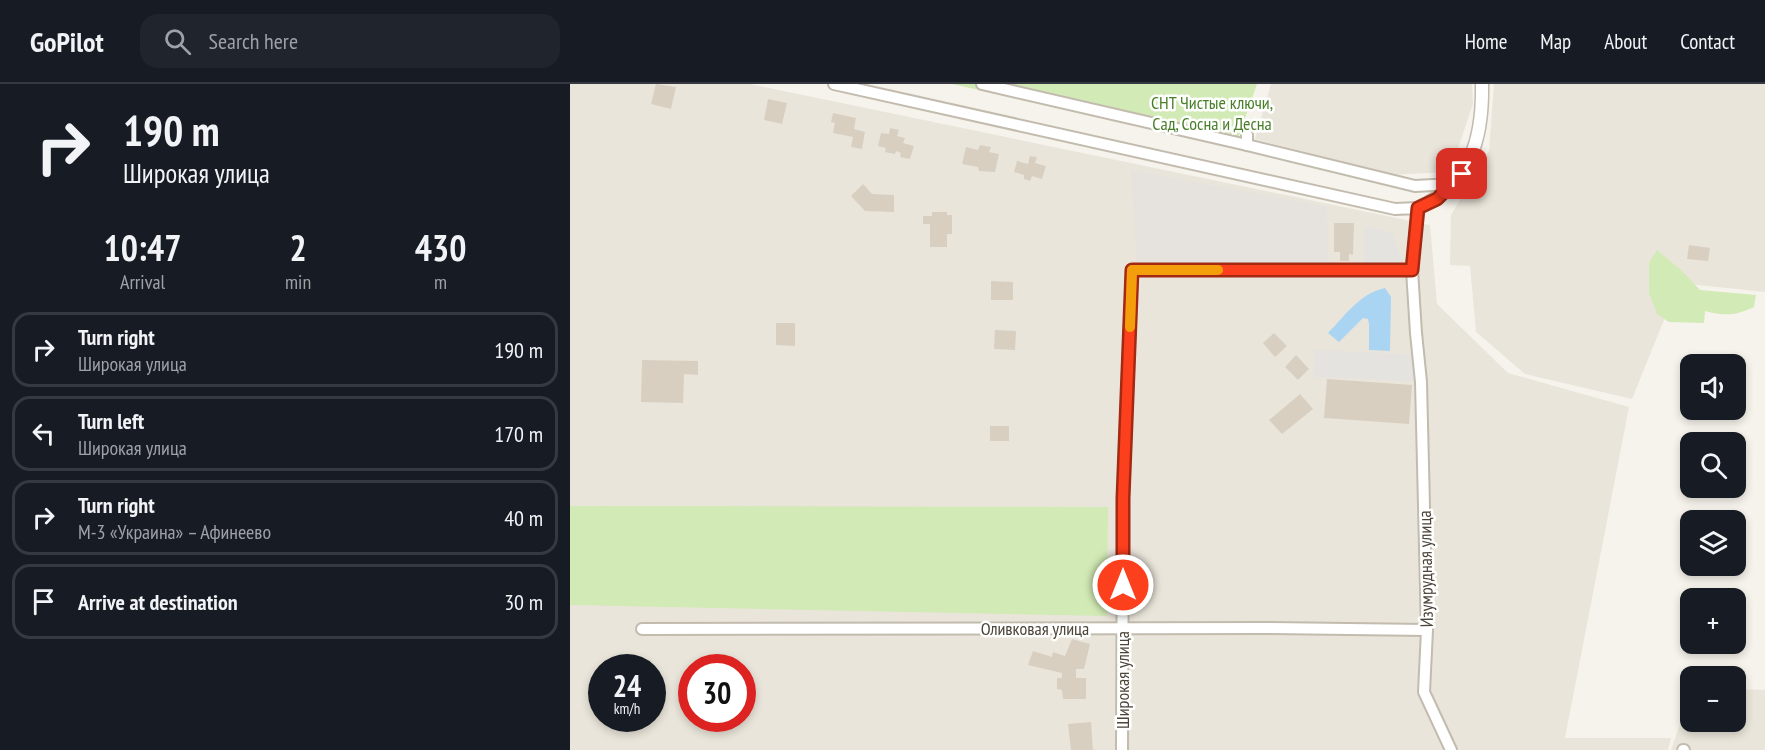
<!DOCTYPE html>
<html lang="en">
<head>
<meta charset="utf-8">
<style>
	:root { --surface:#171b24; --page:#20242c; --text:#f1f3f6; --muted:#9ea1a6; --line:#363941 }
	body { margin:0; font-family:"PT Sans Narrow",sans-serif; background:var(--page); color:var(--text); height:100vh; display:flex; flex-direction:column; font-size:22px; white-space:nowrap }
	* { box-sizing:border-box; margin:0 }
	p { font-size:20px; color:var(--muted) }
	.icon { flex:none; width:33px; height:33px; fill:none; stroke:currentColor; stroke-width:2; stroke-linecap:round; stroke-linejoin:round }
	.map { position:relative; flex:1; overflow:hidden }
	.drawer { display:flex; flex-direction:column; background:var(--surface); width:570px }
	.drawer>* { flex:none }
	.top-card { background:#171b24; color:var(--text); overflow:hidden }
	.tools { position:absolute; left:1110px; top:270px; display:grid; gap:12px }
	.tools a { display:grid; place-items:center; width:66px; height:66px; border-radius:12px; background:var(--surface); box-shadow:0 3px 9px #0003; font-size:30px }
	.speed { position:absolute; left:18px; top:570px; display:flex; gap:12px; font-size:30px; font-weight:700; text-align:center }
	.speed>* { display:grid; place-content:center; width:78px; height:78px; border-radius:50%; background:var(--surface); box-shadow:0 3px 9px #0003; line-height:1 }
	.speed small { font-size:15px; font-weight:400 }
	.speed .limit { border:9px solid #d22; background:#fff; color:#111 }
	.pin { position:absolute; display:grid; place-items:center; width:51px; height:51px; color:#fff; margin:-26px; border-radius:12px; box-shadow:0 3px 9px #0006 }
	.me { position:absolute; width:66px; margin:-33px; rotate:0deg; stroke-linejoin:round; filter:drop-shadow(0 0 4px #0008) }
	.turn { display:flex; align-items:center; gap:21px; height:126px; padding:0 24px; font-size:27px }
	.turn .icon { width:78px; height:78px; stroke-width:2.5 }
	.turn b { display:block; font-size:42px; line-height:51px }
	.eta { display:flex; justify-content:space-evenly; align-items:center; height:102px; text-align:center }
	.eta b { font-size:36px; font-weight:600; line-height:42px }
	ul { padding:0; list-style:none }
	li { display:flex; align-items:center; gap:18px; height:75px; margin:0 12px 9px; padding:0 12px; border:3px solid var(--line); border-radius:18px }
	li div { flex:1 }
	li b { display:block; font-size:22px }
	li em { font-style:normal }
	header { display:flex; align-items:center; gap:36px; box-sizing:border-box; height:84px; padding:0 30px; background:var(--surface); border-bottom:2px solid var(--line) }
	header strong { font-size:28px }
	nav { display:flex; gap:33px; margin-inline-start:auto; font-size:21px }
	.search { width:420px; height:54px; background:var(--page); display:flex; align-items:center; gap:15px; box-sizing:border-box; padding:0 21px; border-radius:18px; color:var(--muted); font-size:22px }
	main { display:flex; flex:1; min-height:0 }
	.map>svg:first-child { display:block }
</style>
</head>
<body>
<header>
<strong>GoPilot</strong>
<div class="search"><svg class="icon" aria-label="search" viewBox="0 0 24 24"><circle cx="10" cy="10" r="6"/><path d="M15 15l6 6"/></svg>Search here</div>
<nav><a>Home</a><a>Map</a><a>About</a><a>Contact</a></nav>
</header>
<main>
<section class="drawer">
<div class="top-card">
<div class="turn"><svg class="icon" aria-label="right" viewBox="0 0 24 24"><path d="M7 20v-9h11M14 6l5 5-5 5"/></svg><div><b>190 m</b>Широкая улица</div></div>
</div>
<div class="eta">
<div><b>10:47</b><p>Arrival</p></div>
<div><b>2</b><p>min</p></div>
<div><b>430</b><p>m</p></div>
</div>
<ul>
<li><svg class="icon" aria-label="right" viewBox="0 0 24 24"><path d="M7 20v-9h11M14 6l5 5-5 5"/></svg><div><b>Turn right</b><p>Широкая улица</p></div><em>190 m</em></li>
<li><svg class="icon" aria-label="left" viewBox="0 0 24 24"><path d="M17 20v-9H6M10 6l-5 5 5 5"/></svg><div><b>Turn left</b><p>Широкая улица</p></div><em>170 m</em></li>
<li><svg class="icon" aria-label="right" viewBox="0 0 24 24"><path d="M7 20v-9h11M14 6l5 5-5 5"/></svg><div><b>Turn right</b><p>М-3 «Украина» – Афинеево</p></div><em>40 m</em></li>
<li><svg class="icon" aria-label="arrive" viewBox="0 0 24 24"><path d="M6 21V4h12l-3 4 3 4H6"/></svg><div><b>Arrive at destination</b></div><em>30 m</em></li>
</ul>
</section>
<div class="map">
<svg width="1195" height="666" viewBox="0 0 1195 666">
	<rect width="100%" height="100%" fill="#f6f3ec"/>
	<g fill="#eae5da" fill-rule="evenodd">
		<path d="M 0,0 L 180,0 L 860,141 L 867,220 L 938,289 L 1059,323 L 995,654 L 1101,654 L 1098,666 L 0,666 ZM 32,584 L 82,584 L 82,634 L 32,634 ZM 122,584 L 172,584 L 172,634 L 122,634 Z"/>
		<polygon points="701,0 902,0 903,20 880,88 816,91 685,55"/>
		<polygon points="924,0 1195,0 1195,208 1109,199 1062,315 955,290 906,248 900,182 880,181 881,131 919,67"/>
		<polygon points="1166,605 1195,606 1195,666 1101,666 1120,612 1120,638 1166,638"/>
	</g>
	<polygon fill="#e6e2dd" points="561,86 757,123 758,180 567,178"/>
	<g fill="#d2eab5">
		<polygon points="382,0 687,0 665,63"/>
		<path d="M 1087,166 L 1112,187 L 1130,206 L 1186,211 L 1184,223 C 1165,232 1155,232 1135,227 L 1134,239 L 1099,238 L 1087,230 L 1079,209 L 1079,179 Z"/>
		<polygon points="0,422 538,423 537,532 0,521"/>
	</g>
	<g fill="#e5e3e0">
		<polygon points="794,142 823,149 834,186 793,186"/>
		<polygon points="744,266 849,270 851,298 743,293"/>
	</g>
	<path fill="#a9d4f2" d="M 815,204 L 821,213 L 820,267 L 799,266 L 799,240 L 798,235 L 793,234 L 769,258 L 758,249 C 775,232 790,209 815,204 Z"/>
	<g fill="#d8cfc1">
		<polygon points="86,0 106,3 101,25 81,20"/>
		<polygon points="198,15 217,19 212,40 194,36"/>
		<polygon points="263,29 286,34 284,45 295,48 292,65 281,63 283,53 263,49 265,39 261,38"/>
		<polygon points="320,44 329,46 327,52 335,54 333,59 344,62 340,75 330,73 331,69 326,67 325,70 315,68 316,64 308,62 311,49 319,50"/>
		<polygon points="410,61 421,63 419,68 429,70 425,88 409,87 408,83 392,80 396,63 408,66"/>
		<polygon points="460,72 467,73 465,79 476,82 472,95 462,92 460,97 454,95 454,91 444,88 447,77 458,80"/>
		<polygon points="293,100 302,110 324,111 324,128 295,127 281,112"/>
		<polygon points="362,128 377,128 377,131 382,131 382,150 377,150 377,163 360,163 360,140 353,140 353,132 362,132"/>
		<polygon points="764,139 784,139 783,171 779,170 779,177 770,177 770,168 764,168"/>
		<polygon points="1119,161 1140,164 1138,177 1117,175"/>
		<polygon points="421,197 443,198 443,216 421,216"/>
		<polygon points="206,239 225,239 225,262 206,261"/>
		<polygon points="425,246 446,247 445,266 424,265"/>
		<polygon points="704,249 717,262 705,273 693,259"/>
		<polygon points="726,271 739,285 728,296 715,283"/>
		<polygon points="72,276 128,277 128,291 114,290 113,319 71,318"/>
		<polygon points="757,295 842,301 839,340 754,334"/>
		<polygon points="730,310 743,325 712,350 699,336"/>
		<rect x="420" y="342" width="19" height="15"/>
		<polygon points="502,555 520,560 514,585 506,585 506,594 516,594 516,615 493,615 492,606 487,605 487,594 492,594 492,589 458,581 463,567 482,573 483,568 495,572"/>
		<polygon points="521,638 523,666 501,666 498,640"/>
	</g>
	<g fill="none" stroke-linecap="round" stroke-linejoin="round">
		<defs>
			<g id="minor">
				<polyline points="264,0 825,125 848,124 842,186 562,186 553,414 552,666"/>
				<polyline points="412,0 677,61"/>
				<polyline points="677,51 677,61 845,102 882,100"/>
				<polyline points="842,186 846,249 851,298 857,546 854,608 881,666"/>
				<polyline points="72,545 698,544 857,546"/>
				<polyline points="1113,666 1114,666"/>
			</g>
			<path id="tertiary" d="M 848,124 C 901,99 913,55 912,0"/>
		</defs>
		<use href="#minor" stroke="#c2bbae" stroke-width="14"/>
		<use href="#tertiary" stroke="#c2bbae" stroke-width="15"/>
		<use href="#minor" stroke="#fff" stroke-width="10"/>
		<use href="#tertiary" stroke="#fff" stroke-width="12"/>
	</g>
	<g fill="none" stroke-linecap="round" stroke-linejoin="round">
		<defs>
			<polyline id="route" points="553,501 553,414 562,186 842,186 848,124 867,115 892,90"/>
		</defs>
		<use href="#route" stroke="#a42913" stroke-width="15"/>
		<use href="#route" stroke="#fc3f1d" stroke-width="10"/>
		<polyline stroke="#f59e0b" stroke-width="10" points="560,243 562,186 648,186"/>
	</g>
	<g text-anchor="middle" stroke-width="5" stroke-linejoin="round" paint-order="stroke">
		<g font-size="18" fill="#4a7f2a" stroke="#fff">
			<text x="642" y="25">СНТ Чистые ключи,<tspan x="642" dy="21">Сад, Сосна и Десна</tspan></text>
		</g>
		<g font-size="18" fill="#4b4439" stroke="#fff">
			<text transform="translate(856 485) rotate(-91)" y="6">Изумрудная улица</text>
			<text x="465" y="551">Оливковая улица</text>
			<text transform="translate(553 596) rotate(-90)" y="6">Широкая улица</text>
		</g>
	</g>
</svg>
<div class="tools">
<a><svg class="icon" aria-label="sound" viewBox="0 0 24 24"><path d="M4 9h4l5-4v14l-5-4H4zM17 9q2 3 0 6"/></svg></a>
<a><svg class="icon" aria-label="search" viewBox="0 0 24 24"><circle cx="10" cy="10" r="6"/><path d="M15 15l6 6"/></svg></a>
<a><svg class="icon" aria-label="layers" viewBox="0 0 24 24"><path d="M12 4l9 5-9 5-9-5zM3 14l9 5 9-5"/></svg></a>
<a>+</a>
<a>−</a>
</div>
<div class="speed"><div>24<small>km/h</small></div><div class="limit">30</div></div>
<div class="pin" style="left:892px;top:90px;background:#d93025"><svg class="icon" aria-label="arrive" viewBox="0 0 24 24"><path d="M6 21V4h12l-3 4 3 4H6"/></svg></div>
<svg class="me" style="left:553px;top:501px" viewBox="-20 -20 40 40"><circle r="17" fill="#fc3f1d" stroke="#fff" stroke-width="3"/><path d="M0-11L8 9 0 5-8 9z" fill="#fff"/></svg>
</div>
</main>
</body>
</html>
